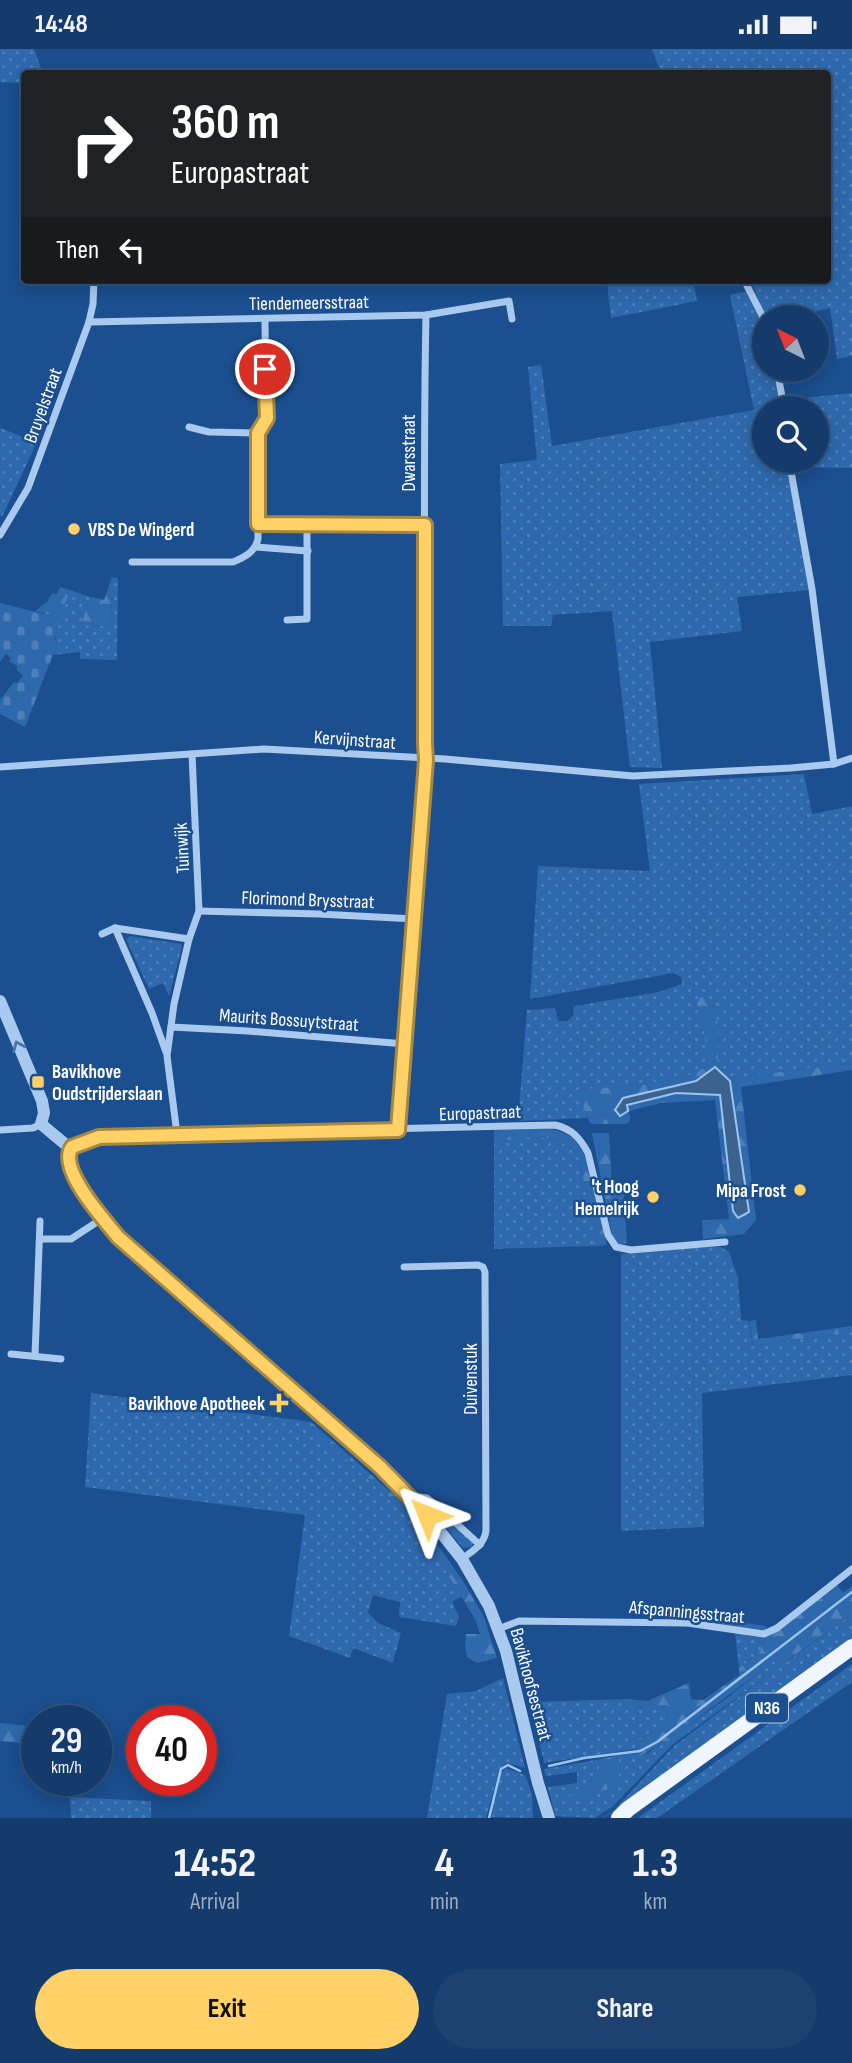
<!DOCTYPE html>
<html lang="en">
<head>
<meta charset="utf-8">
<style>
	:root { --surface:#143b6b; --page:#1d4271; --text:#f1f3f6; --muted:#9dadc1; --line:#33557e; --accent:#ffd166 }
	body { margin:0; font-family:"Sofia Sans Condensed",sans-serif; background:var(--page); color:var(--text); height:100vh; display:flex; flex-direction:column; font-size:26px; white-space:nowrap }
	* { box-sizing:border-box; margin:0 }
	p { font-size:23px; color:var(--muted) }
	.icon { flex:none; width:38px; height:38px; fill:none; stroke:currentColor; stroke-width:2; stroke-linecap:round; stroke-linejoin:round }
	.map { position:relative; height:1769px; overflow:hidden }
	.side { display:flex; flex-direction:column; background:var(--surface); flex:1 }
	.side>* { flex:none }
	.banner { position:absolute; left:21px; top:21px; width:810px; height:214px; border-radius:7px; box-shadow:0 4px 18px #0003,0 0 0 2px var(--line); background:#202124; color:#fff; overflow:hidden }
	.needle { width:46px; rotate:318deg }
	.fabs { position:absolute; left:752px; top:256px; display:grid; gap:14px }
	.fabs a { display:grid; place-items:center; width:77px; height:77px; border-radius:50%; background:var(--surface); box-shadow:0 4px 18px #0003,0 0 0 2px var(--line); font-size:35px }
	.speed { position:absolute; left:21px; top:1656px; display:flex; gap:14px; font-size:35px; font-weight:700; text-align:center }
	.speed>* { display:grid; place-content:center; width:91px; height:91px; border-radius:50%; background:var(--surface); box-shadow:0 4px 18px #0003,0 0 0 2px var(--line); line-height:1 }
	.speed small { font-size:18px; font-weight:400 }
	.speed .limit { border:10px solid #d22; background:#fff; color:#111 }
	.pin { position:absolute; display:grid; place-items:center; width:60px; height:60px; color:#fff; margin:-30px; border:4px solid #fff; border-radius:50%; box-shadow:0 2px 7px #0007 }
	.me { position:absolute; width:77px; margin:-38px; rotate:315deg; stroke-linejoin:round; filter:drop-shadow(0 0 5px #0008) }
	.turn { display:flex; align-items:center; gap:24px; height:147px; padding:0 35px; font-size:32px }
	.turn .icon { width:91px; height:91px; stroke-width:2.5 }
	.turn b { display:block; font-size:49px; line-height:60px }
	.then { display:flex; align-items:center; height:66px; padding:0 35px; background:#0003; gap:14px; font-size:26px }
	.eta { display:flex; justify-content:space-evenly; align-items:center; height:119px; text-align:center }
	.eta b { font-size:42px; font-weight:700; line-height:49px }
	.primary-button { display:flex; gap:14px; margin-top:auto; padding:14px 35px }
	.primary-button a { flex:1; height:80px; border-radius:42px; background:var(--accent); color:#111; font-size:28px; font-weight:700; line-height:80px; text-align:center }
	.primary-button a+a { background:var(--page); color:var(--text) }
	.status { display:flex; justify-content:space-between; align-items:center; height:49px; padding:0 35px; background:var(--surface); direction:ltr }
	.status svg { height:19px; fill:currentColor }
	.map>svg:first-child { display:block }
</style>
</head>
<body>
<div class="status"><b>14:48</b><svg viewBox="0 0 49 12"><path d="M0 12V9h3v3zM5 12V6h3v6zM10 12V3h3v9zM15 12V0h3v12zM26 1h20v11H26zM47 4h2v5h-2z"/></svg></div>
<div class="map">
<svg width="852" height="1769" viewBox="0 0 852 1769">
	<defs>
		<pattern id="grass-dots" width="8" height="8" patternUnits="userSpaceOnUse" patternTransform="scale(1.75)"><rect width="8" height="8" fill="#2e69ad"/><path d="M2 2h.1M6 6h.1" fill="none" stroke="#4d80b9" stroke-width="1.8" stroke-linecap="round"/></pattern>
		<pattern id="forest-firs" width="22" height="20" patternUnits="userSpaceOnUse" patternTransform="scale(1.75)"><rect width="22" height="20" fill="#2e69ad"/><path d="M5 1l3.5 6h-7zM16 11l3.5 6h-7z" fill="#4d80b9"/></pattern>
		<pattern id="cemetery-stones" width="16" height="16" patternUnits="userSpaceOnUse" patternTransform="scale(1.75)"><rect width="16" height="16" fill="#2e69ad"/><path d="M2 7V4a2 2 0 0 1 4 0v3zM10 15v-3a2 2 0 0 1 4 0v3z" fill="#4d80b9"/></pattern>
	</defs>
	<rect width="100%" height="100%" fill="#1b4f8f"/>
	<g fill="url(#grass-dots)">
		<polygon points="0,0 34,0 43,24 24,24 24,82 23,34 0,33"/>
		<polygon points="652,0 852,0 852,307 837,310 830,259 792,268 766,268 750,231 828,231 828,24 661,24"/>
		<polygon points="632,231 693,231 697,252 611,269 607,234"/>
		<polygon points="749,242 765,281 765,320 775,320 781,359 765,359 765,411 786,411 809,541 737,548 742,582 650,593 662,719 630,718 612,562 553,566 551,577 503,577 500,415 537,411 528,318 541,316 552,397 754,361 730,246"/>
		<polygon points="852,344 852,419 792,418 791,411 817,411 817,359 786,359 786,351"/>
		<polygon points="0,379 37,393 2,468 0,466"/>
		<path d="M 112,528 L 118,529 L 117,611 L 80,610 L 80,603 L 53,606 L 57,595 C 51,579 64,556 70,541 L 90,548 L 81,576 L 109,577 L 114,539 L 109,537 Z"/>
		<path d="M 804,725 L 812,765 L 852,757 L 852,1014 L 732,1029 L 730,1032 L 715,1018 L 717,1016 L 714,958 L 707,949 L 696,951 L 712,1014 C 691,1035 608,1038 578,1041 L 588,1069 L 518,1072 L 527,961 L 555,959 L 558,972 L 567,972 L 573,967 L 574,957 L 659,943 L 682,935 L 681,928 L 673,924 L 530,950 L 538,817 L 650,822 L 639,735 Z"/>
		<polygon points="130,887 181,895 182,898 169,947 163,934 149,940 126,890"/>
		<path d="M 524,1088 C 545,1088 563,1089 578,1106 L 599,1197 L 494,1200 L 494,1094 Z"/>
		<polygon points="702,1197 721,1198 729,1203 738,1229 741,1271 749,1272 753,1297 852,1283 852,1326 702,1344 704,1478 621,1482 621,1205"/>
		<polygon points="91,1344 311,1373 314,1380 405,1465 435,1504 462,1547 452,1553 459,1568 456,1577 399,1568 400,1553 373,1546 368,1564 378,1574 401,1584 393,1614 353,1599 350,1609 289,1587 305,1466 85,1438"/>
		<polygon points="429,1454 473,1493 472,1498 463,1499 428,1457"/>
		<polygon points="852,1565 852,1591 614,1763 602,1769 614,1761 674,1697 768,1626 673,1695 613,1757 595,1769 555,1767 548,1738 577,1734 577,1723 546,1727 544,1720 601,1710 598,1726 571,1745 570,1749 619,1712 616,1707 637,1704 637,1708 648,1704 722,1653 781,1606 786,1613"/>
		<polygon points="735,1585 765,1589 759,1604 739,1619"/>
		<polygon points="852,1615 852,1633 657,1769 638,1769"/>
		<polygon points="503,1629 525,1719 507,1714 500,1719 486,1769 427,1769 447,1645 476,1642"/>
		<polygon points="629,1650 634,1658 667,1656 668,1672 636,1694 636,1700 544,1714 530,1653"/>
		<polygon points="506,1719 525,1726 532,1745 533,1769 491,1768 500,1726"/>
		<polygon points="70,1748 151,1752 151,1769 71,1769"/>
	</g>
	<g fill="url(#forest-firs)">
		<polygon points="109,537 114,539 109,577 81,576 90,548 104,551"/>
		<polygon points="60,538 70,541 59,569 35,562 47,553 52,544 57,545"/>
		<path d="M 703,947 C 722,955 719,998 717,1016 L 696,1032 L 623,1049 L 626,1057 L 676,1044 L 720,1046 L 733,1162 L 738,1169 L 749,1162 L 730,1032 L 732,1029 L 852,1014 L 852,1021 L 741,1038 L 756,1171 L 744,1185 L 703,1190 L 702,1171 L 729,1170 L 715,1051 L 661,1054 L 629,1062 L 630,1071 L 627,1075 L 594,1075 L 590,1074 L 577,1041 C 607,1038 692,1035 711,1014 L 696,951 Z"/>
		<path d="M 494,1080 C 513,1080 547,1076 564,1084 C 594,1096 601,1167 607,1196 L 599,1197 L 578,1106 C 556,1081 523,1088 494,1094 Z"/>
		<polygon points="592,1084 609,1084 612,1134 623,1133 627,1194 614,1196"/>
		<polygon points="756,1271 758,1290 852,1277 852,1283 753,1297 750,1272"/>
		<polygon points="311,1373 416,1465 463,1532 484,1568 497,1609 477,1614 467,1608 465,1598 466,1585 480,1585 476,1572 435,1504 405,1465 314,1380"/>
		<polygon points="837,1536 843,1544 852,1537 852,1565 785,1613 781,1607 670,1690 637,1709 636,1694 668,1672 667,1656 633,1658 629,1650 647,1652 689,1634 691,1650 703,1651 739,1626 739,1619 759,1604 765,1589 681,1577 684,1566 766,1577 766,1588 779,1581"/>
		<polygon points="0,1674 37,1678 37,1696 0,1692"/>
		<path d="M 616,1707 C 618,1712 622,1718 621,1724 C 620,1735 582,1754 572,1753 L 570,1750 L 571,1745 L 598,1726 L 601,1710 Z"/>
	</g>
	<polygon fill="url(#cemetery-stones)" points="0,554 59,569 55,589 57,595 25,678 0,665 0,651 14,633 17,634 23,627 17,621 17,617 9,612 11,609 6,605 0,613"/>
	<polygon fill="#3c6290" stroke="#9cc4f0" stroke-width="2" points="715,1018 730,1032 749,1163 738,1169 733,1162 720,1046 676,1044 627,1056 628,1062 620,1067 615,1061 623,1049 696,1032"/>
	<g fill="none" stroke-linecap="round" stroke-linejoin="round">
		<g stroke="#9cc4f0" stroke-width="2.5">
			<polyline points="549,1717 584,1709 640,1702 657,1693 852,1543"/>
			<polyline points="489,1769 501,1720 508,1716 520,1722"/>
		</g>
		<g stroke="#a9c9ee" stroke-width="7">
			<polyline points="744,231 765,272"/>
			<polyline points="89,273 426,266 509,252 512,270"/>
			<polyline points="777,320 784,359"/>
			<polyline points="189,378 209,383 258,384"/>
			<polyline points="789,411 812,540 834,715"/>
			<polyline points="258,475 425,476"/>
			<polyline points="0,486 28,439 89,273 93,255 94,231"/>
			<polyline points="256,498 308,502"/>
			<path d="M 132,513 L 233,513 C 245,508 255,503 258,490 L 258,384 L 266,369 L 265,270"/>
			<polyline points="287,571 307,570 307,484"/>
			<polyline points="0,718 264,700 445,710 633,727 791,719 834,715 852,709"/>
			<polyline points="199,862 319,865 415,870"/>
			<polyline points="115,879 152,964 166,1003"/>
			<polyline points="102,885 115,879 189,890"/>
			<polyline points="171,978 248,982 405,995"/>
			<polyline points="0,1081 33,1079 41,1075"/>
			<path d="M 398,1081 L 426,711 L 425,695 C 425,552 423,409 426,266"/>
			<polyline points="177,1085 167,1007 174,955 189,890 199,862 192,705"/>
			<path d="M 71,1100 C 84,1087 107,1088 124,1086 L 555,1076 C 572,1080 580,1089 588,1104 L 608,1186 L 616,1198 L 631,1201 L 725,1193"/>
			<polyline points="40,1190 71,1190 103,1169"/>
			<path d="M 404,1218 L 478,1216 L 483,1218 L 485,1223 L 486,1482 C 484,1496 472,1502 462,1510"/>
			<polyline points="11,1305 61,1310"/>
			<polyline points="35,1307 40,1172"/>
			<polyline points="411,1447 427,1449 436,1456 480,1496"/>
			<polyline points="498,1580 519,1572 688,1574 764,1585 777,1579 852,1520"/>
		</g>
		<path stroke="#a9c9ee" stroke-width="12" d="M 0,952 L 42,1052 L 44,1064 L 41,1075 L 71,1100 C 57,1125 118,1188 136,1205 L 379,1418 L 427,1466 L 462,1510 L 489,1557 L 506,1602 L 538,1734 L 549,1769"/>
		<polyline stroke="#f0f6ff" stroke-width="16" points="619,1769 628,1760 852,1598"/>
	</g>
	<defs><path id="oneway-chevron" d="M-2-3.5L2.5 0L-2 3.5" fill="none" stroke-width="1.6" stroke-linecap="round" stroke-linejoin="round" transform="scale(1.75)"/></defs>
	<use stroke="#4674ac" href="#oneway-chevron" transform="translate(18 997) rotate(-113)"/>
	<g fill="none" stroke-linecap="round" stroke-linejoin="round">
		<defs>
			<path id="route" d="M 265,320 L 267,369 L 258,384 L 258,475 L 425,476 L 425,695 L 426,711 L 398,1081 L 99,1088 L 72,1098 C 57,1120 104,1170 118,1188 L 380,1418 L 427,1466"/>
		</defs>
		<use href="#route" stroke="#a68842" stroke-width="18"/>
		<use href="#route" stroke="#ffd166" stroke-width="12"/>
	</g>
	<g fill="#ffd166" stroke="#1b4f8f" stroke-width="2.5">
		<circle cx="74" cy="480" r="7"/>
		<rect x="31" y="1026" width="14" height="14" rx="3.5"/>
		<circle cx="800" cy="1141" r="7"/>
		<circle cx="653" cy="1148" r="7"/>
		<path d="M275.5 1343.5h7v7h7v7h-7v7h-7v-7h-7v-7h7z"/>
	</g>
	<g text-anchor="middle" stroke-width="5" stroke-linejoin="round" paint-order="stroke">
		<rect fill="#1b4f8f" stroke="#bbcadd" stroke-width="2" x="746" y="1644.5" width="42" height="29" rx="5"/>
		<g font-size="18" font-weight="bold" fill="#fff">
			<text x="767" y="1665">N36</text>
		</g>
		<g font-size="19" fill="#fff" stroke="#1b4f8f">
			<text transform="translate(309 253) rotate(-1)" y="7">Tiendemeersstraat</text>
			<text transform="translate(42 356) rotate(-70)" y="7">Bruyelstraat</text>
			<text transform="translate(408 404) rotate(-90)" y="7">Dwarsstraat</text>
			<text transform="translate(355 690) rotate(4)" y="7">Kervijnstraat</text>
			<text transform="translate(181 799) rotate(-93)" y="7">Tuinwijk</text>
			<text transform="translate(308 850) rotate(2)" y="7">Florimond Brysstraat</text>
			<text transform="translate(289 970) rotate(4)" y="7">Maurits Bossuytstraat</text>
			<text transform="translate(480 1063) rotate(-2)" y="7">Europastraat</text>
			<text transform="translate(470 1330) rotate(-90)" y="7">Duivenstuk</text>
			<text transform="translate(687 1562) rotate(5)" y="7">Afspanningsstraat</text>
			<text transform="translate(532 1635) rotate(75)" y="7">Bavikhoofsestraat</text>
		</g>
		<g font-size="19" font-weight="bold" fill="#fff" stroke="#1b4f8f" text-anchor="end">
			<text x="88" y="487" text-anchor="start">VBS De Wingerd</text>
			<text x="52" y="1029" text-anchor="start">Bavikhove<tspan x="52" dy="22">Oudstrijderslaan</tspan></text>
			<text x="639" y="1144">'t Hoog<tspan x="639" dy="22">Hemelrijk</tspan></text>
			<text x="786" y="1148">Mipa Frost</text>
			<text x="265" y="1361">Bavikhove Apotheek</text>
		</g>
	</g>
</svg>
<div class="fabs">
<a><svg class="needle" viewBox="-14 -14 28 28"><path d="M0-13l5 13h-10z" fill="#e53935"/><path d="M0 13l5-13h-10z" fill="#9dadc1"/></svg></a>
<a><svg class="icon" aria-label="search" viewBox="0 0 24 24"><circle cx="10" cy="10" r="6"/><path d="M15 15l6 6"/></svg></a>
</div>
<div class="speed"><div>29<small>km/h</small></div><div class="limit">40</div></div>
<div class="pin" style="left:265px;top:320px;background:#d93025"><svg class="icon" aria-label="arrive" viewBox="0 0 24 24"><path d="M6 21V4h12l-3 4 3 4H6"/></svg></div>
<svg class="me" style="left:427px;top:1466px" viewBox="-20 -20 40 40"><path d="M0-17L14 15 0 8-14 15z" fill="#ffd166" stroke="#fff" stroke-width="4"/></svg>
<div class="banner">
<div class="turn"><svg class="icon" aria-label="right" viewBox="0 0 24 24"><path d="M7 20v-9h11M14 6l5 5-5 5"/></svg><div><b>360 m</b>Europastraat</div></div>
<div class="then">Then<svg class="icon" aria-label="left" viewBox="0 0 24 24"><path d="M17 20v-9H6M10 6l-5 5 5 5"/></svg></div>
</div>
</div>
<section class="side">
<div class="eta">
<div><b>14:52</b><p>Arrival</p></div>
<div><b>4</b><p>min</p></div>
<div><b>1.3</b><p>km</p></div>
</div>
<div class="primary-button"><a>Exit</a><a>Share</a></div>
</section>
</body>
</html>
